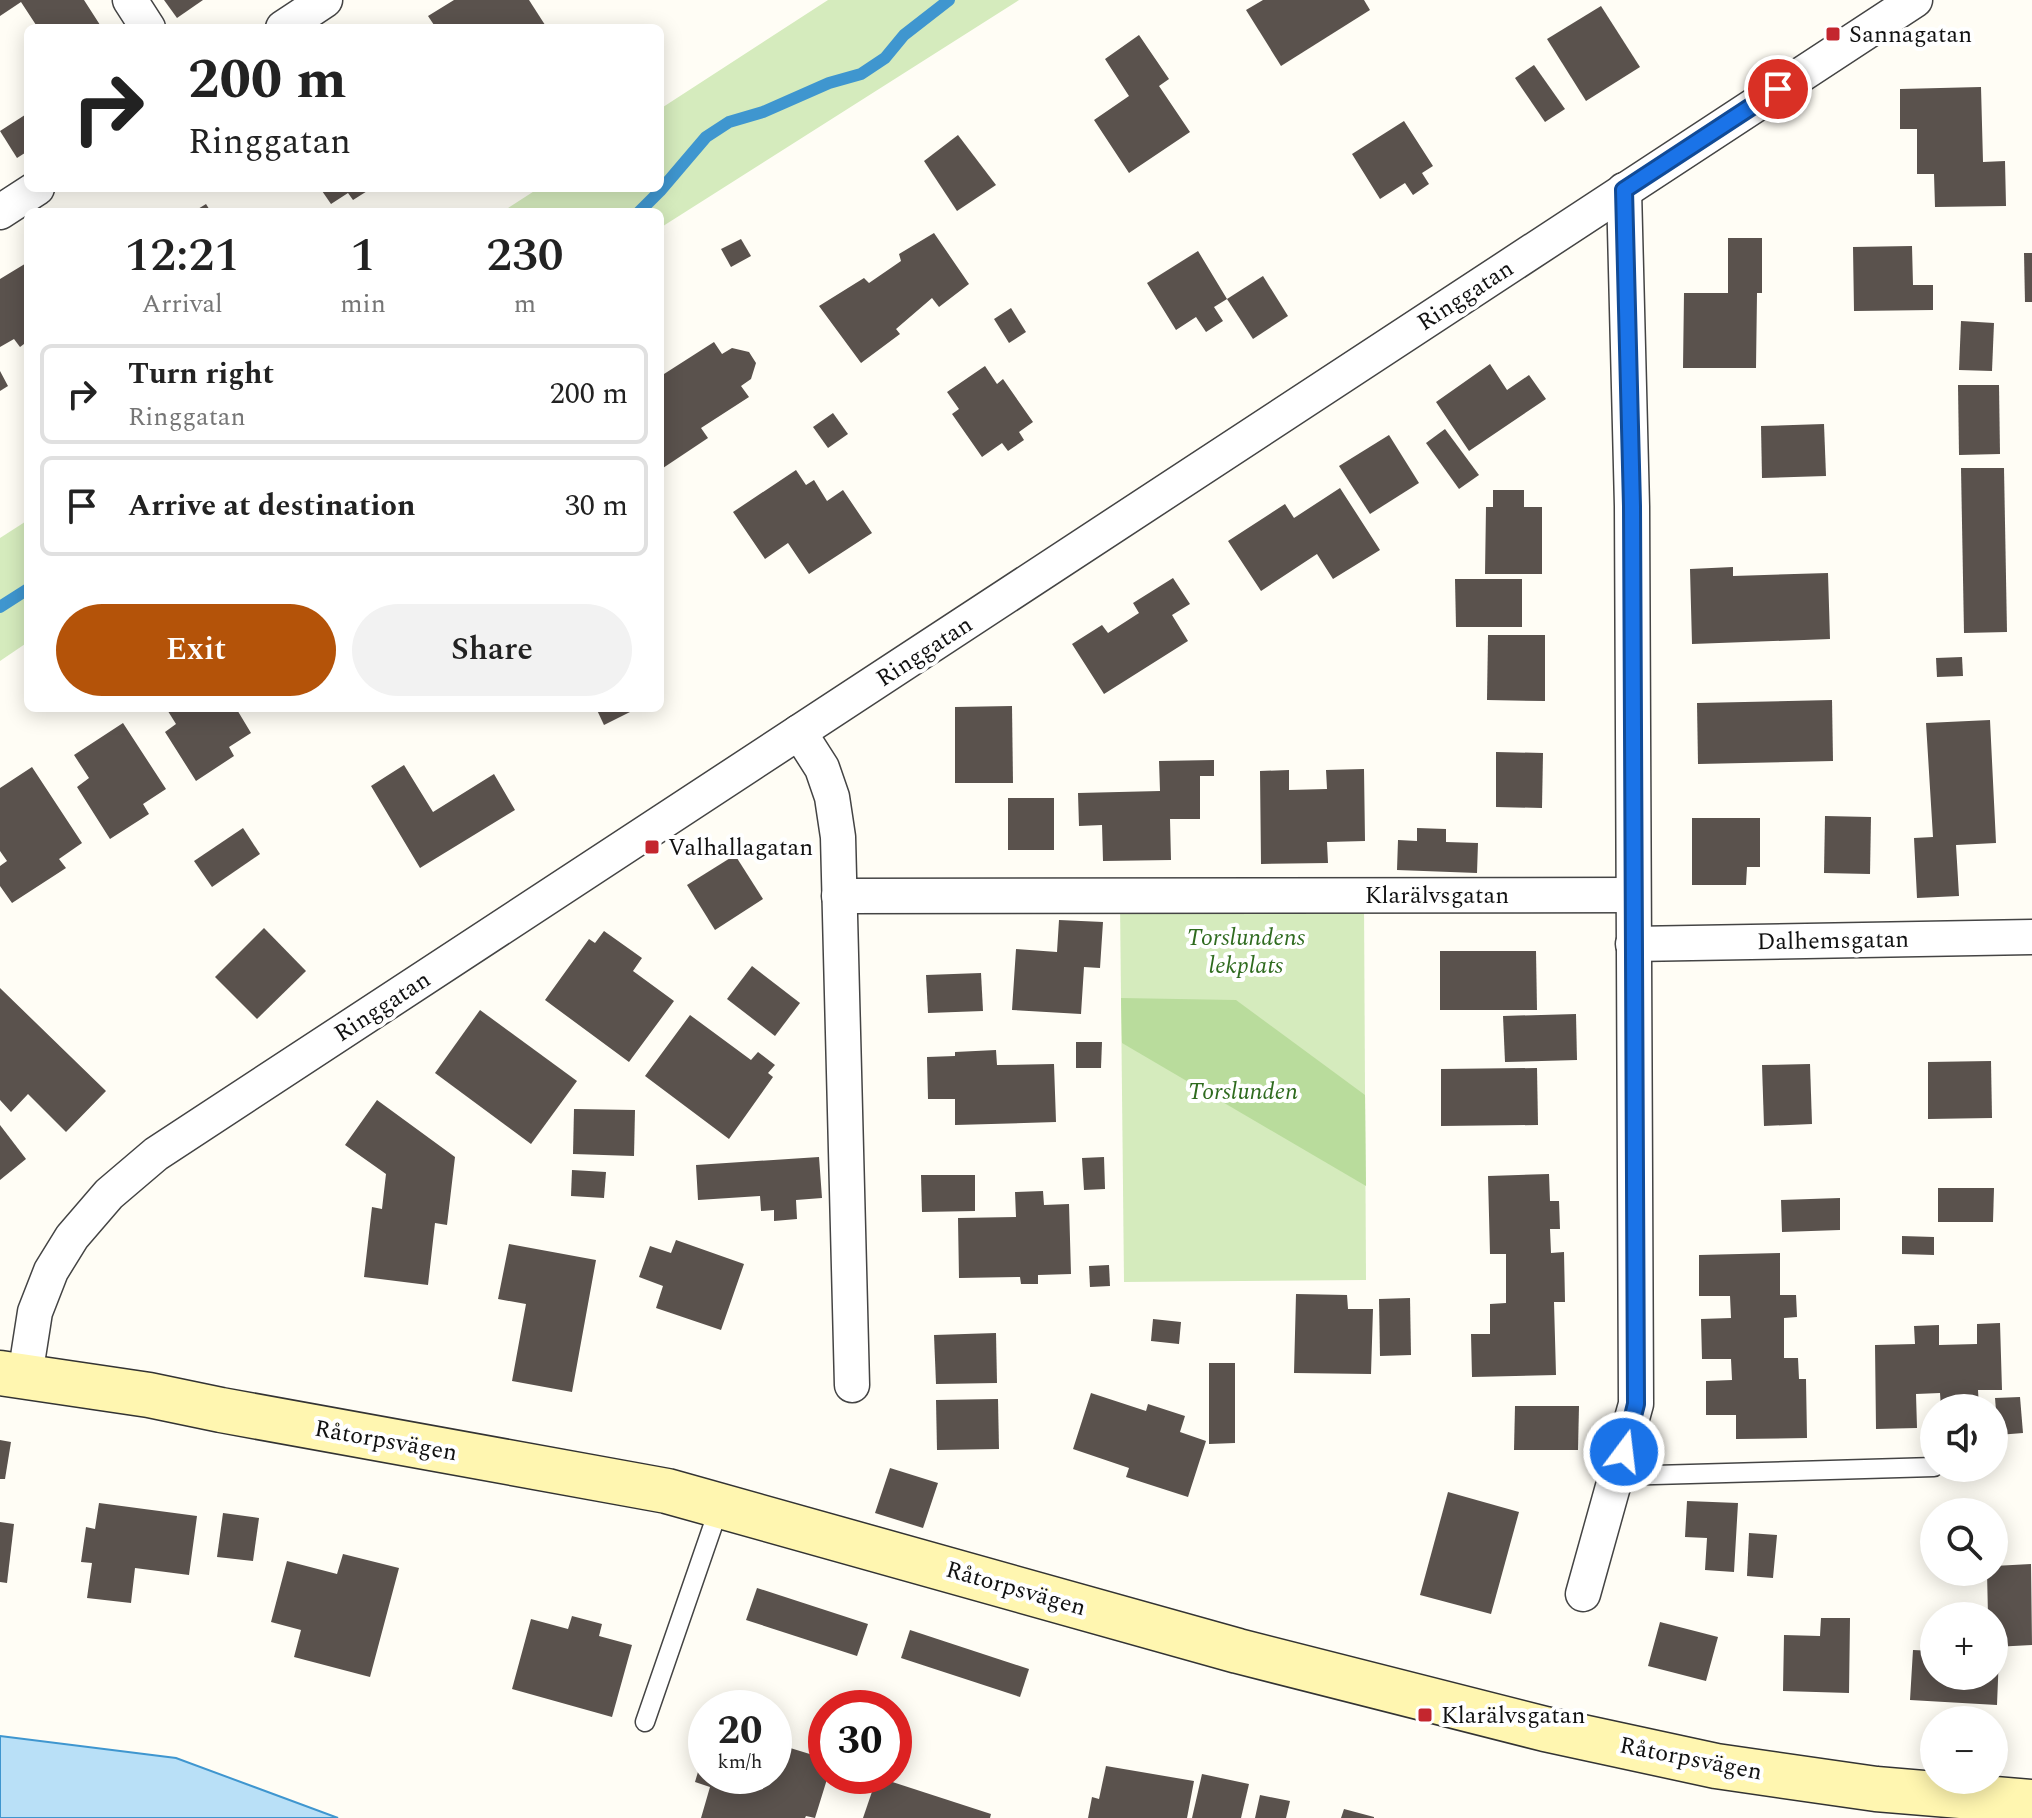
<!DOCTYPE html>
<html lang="en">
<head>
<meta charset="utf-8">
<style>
	:root { --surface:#fff; --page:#f2f2f2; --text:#222; --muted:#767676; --line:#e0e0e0; --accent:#b45309 }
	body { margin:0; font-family:Spectral,serif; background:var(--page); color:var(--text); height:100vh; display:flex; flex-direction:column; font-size:30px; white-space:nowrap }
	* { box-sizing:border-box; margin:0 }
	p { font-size:26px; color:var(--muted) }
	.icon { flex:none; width:44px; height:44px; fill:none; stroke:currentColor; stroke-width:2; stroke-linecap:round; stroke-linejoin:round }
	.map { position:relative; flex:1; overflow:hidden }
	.sheet { position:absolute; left:24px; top:208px; width:640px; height:504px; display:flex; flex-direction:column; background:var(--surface); border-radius:12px; box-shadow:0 4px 20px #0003 }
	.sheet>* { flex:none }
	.top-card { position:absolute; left:24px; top:24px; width:640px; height:168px; border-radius:12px; box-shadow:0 4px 20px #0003; background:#fff; color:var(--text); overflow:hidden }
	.buttons { position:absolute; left:1920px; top:1394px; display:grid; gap:16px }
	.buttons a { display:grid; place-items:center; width:88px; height:88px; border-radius:50%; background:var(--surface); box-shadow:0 4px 20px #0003; font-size:40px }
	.speed { position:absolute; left:688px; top:1690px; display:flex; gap:16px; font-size:40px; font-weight:700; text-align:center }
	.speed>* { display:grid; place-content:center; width:104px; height:104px; border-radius:50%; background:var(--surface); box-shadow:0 4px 20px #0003; line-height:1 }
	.speed small { font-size:20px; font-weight:400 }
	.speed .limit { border:12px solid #d22; background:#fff; color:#111 }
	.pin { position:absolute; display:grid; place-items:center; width:68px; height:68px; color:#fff; margin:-34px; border:4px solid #fff; border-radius:50%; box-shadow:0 2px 8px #0007 }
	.me { position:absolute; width:88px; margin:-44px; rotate:15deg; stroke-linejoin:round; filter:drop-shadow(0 0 6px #0008) }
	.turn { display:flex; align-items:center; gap:28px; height:168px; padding:0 32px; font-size:36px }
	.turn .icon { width:104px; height:104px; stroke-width:2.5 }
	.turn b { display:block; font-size:56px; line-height:68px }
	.eta { display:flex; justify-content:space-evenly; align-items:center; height:136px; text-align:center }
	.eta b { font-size:48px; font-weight:600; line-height:56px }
	.cta { display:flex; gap:16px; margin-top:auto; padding:16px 32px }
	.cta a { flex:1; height:92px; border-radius:48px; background:var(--accent); color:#fff; font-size:32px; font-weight:600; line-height:92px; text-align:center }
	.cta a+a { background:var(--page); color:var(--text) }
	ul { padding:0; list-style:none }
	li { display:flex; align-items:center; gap:24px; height:100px; margin:0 16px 12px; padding:0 16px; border:4px solid var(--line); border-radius:12px }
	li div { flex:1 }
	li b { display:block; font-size:30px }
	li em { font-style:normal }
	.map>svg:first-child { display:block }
</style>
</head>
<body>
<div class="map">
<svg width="2032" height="1818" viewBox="0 0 2032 1818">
	<rect width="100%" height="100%" fill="#fffdf5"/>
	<g fill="#d5ebbd">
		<polygon points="828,0 1019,0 660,228 660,212 502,212 539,188 660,188 660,109"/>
		<polygon points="28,520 28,642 0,661 0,538"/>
		<polygon points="1364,900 1366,1280 1124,1282 1120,902"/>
	</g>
	<polygon fill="#b9dc9c" points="1121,998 1236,1000 1365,1095 1366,1186 1122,1043"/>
	<polygon fill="#b9e0f7" stroke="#3f96cf" stroke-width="2" points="0,1736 176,1758 338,1818 0,1818"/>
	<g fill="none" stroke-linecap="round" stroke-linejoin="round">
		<g stroke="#3f96cf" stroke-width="12">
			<polyline points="639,212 660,191 706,137 729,122 763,112 829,83 861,74 885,58 904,35 949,0"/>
			<polyline points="0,607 28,589"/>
		</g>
	</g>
	<g fill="#5a524d">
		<polygon points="0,0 84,0 102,28 38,28 21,2 0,16"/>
		<polygon points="164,0 203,0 177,18"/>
		<polygon points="454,0 529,0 547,28 436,28 428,16"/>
		<polygon points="1263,0 1364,0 1370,10 1281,66 1246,10"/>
		<polygon points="1601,6 1640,67 1586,101 1547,39"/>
		<polygon points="1139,35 1169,79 1159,86 1190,132 1129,173 1094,120 1129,96 1105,59"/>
		<polygon points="1534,65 1565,109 1545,122 1515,78"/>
		<polygon points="1981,87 1983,162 2005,161 2006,206 1935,207 1934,174 1917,174 1917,129 1900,129 1900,89"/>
		<polygon points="28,113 28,151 17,158 0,131"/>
		<polygon points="1404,121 1433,166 1422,173 1429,184 1413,195 1405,183 1380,199 1352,154"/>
		<polygon points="958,135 996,185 957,211 924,161"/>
		<polygon points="320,188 372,188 353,200 348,193 331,204"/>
		<polygon points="206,204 211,212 193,212"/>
		<polygon points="934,233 969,284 939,307 932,298 896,329 900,334 861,363 819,306 864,278 869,283 901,261 899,254"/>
		<polygon points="1728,238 1762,238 1762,293 1757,293 1756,368 1683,368 1684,293 1728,293"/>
		<polygon points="741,239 751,256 731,267 721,249"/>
		<polygon points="1912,246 1913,285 1933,285 1933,310 1854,311 1853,247"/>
		<polygon points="1198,251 1227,299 1214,307 1223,321 1206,332 1196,317 1176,330 1147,283"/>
		<polygon points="2024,253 2032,253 2032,302 2025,302"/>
		<polygon points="28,262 28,341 20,347 14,339 0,347 0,279"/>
		<polygon points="1263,276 1288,316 1253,339 1227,299"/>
		<polygon points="1011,308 1026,332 1009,343 994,319"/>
		<polygon points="1961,321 1994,323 1992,371 1959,370"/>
		<polygon points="714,342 722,354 732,348 749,352 756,363 751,379 741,386 749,397 701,428 708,438 660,470 660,368 664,374"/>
		<polygon points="1490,364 1507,390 1529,375 1546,399 1469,451 1436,402"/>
		<polygon points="985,366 997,384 1003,379 1033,422 1019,432 1024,440 1008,451 1002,443 982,457 952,414 959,409 947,392"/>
		<polygon points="0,371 8,386 0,391"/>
		<polygon points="1958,385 1999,385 2000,454 1959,455"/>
		<polygon points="833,413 848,434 828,448 813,427"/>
		<polygon points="1824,424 1826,476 1762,478 1761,426"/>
		<polygon points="1445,429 1479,475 1459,489 1426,443"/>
		<polygon points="1389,435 1419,483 1370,514 1339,466"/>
		<polygon points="1961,468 2004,468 2007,632 1964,633"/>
		<polygon points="796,470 806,485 814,480 827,501 843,490 872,533 809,574 788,543 765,559 733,512"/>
		<polygon points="1340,488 1380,550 1333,579 1317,554 1261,591 1228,541 1285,504 1294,518"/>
		<polygon points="1493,490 1524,490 1524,507 1542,507 1542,574 1485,574 1486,507 1493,507"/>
		<polygon points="1733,567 1733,576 1828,573 1830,639 1692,644 1690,569"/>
		<polygon points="1173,578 1190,604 1172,615 1188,641 1104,694 1072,644 1102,625 1108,633 1139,613 1133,603"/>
		<polygon points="1455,579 1522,579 1522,627 1456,627"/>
		<polygon points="1488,635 1545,635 1545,701 1487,700"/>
		<polygon points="1962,657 1963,676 1937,677 1936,658"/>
		<polygon points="1832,700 1833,761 1698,764 1697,703"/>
		<polygon points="1012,706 1013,783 955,783 955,707"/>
		<polygon points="166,708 236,708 251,733 229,747 234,756 196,781 165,732 176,724"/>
		<polygon points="596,708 638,708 604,725"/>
		<polygon points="1990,720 1996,843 1956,845 1959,896 1917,898 1914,838 1933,837 1926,723"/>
		<polygon points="123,723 166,789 143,804 149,814 110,839 77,787 89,778 74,755"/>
		<polygon points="1496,752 1543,753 1542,808 1496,807"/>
		<polygon points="1214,760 1214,776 1200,776 1200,819 1170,819 1171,860 1103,861 1102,825 1079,826 1078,793 1160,791 1159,761"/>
		<polygon points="404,765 433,812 494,774 515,810 420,868 371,786"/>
		<polygon points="32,767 82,843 59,859 66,868 12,903 0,886 0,866 7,861 0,851 0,788"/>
		<polygon points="1364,769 1365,841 1327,842 1328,863 1261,864 1260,771 1289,770 1289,790 1327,789 1326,770"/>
		<rect x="1008" y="798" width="46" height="52"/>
		<polygon points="1825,816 1871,817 1870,874 1824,873"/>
		<polygon points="1692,818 1760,818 1760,867 1747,867 1746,885 1692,885"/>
		<polygon points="243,828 260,854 212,887 194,861"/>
		<polygon points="1417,828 1446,829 1446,842 1478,843 1477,873 1397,870 1398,840 1417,841"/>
		<polygon points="735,855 763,899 715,930 687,885"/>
		<polygon points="1059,920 1103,922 1100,968 1084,967 1081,1014 1012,1010 1016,949 1057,952"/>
		<polygon points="264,928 306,971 257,1019 215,977"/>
		<polygon points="604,931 642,958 633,971 674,1001 629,1062 545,1000 589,939 595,943"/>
		<polygon points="1440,951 1536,951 1537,1010 1440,1010"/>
		<polygon points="752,966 800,1003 775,1036 727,999"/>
		<polygon points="981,973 983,1011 928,1013 926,975"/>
		<polygon points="0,988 106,1091 66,1132 28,1094 11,1112 0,1100"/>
		<polygon points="480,1010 577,1081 531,1144 435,1073"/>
		<polygon points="1576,1014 1577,1060 1505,1062 1503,1016"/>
		<polygon points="690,1015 751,1060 758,1052 775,1065 768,1073 773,1077 729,1139 645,1076"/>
		<polygon points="1076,1042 1102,1042 1101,1068 1076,1068"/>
		<polygon points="996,1050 997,1065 1054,1064 1056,1122 955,1125 955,1099 928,1099 927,1057 955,1056 955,1052"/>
		<polygon points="1991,1061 1992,1118 1928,1119 1928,1062"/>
		<polygon points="1810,1064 1812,1124 1764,1126 1762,1065"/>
		<polygon points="1537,1068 1538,1125 1441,1126 1441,1069"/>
		<polygon points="377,1100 455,1157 447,1225 435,1223 428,1285 364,1277 372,1207 382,1209 386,1174 345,1145"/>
		<polygon points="574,1109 635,1110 634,1156 573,1154"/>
		<polygon points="0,1125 26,1159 0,1180"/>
		<polygon points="819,1157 822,1198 796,1200 797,1219 774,1221 774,1210 761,1211 760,1196 698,1200 696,1165"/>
		<polygon points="1104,1157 1105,1189 1084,1190 1082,1158"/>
		<polygon points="572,1170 606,1172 604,1198 571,1196"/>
		<polygon points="1549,1174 1550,1201 1559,1201 1560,1229 1550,1229 1551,1253 1564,1252 1565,1302 1554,1302 1556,1375 1472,1377 1471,1334 1490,1334 1490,1304 1506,1303 1506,1254 1490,1254 1488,1176"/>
		<polygon points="921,1175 975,1175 975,1211 922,1212"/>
		<polygon points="1938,1188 1994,1188 1993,1222 1938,1222"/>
		<polygon points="1043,1191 1044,1205 1069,1204 1071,1274 1038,1275 1038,1284 1021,1284 1020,1277 959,1278 958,1218 1016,1217 1015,1192"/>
		<polygon points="1840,1198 1840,1230 1782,1232 1781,1200"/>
		<polygon points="1902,1236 1934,1237 1934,1255 1902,1254"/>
		<polygon points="676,1240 744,1264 721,1330 656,1308 663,1286 639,1277 650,1246 671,1253"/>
		<polygon points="509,1244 596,1260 572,1392 512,1381 526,1304 498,1299"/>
		<polygon points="1780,1253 1780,1295 1796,1295 1797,1317 1784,1318 1784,1358 1798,1358 1799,1379 1806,1379 1807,1438 1736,1439 1736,1415 1706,1415 1706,1381 1732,1380 1731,1359 1702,1359 1701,1319 1731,1318 1730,1296 1699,1296 1699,1255"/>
		<polygon points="1109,1265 1110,1286 1090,1287 1089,1266"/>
		<polygon points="1296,1294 1347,1295 1348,1309 1373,1309 1371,1374 1294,1373"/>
		<polygon points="1410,1298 1411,1355 1380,1356 1379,1299"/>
		<polygon points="1153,1319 1181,1322 1179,1344 1151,1341"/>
		<polygon points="2000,1323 2002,1390 1978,1390 1979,1408 1941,1408 1940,1393 1916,1394 1917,1428 1876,1429 1875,1345 1915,1344 1914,1326 1939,1325 1939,1345 1977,1344 1977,1324"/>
		<polygon points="996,1333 997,1383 936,1384 934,1335"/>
		<polygon points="1209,1363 1235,1363 1235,1443 1209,1444"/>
		<polygon points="1091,1393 1146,1411 1148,1404 1185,1416 1180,1432 1206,1441 1188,1497 1126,1477 1129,1468 1073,1449"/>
		<polygon points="2020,1397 2023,1433 1998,1435 1995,1398"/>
		<polygon points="998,1399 999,1449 937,1450 936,1400"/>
		<polygon points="1515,1406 1579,1406 1578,1450 1514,1450"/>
		<polygon points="0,1440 11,1442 5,1479 0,1479"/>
		<polygon points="890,1468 938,1483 923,1528 875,1513"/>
		<polygon points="1448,1492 1519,1512 1491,1614 1420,1595"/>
		<polygon points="1687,1501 1738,1503 1734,1572 1705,1570 1707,1538 1685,1537"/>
		<polygon points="99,1503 197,1516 189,1575 135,1568 131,1603 87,1598 92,1563 81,1562 86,1527 95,1529"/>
		<polygon points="223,1513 259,1518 253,1561 217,1557"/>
		<polygon points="0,1522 14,1524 7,1583 0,1582"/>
		<polygon points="1749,1533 1777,1535 1773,1578 1747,1576"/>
		<polygon points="343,1554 399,1568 370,1677 294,1657 301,1630 271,1622 287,1561 337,1574"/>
		<polygon points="2031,1564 2032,1645 1994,1647 1994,1616 1988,1616 1987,1572 1994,1572 1994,1566"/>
		<polygon points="757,1588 868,1624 857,1656 746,1620"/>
		<polygon points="572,1616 602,1624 599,1636 632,1645 612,1717 512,1689 531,1619 568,1629"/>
		<polygon points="1821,1618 1850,1618 1849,1693 1783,1691 1784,1635 1820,1636"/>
		<polygon points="1660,1622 1718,1637 1706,1681 1648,1666"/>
		<polygon points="910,1630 1029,1669 1020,1697 901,1658"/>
		<polygon points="1913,1650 1934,1651 1934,1676 1994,1676 1994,1654 1999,1654 1997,1705 1910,1700"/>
		<polygon points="774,1743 826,1759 826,1776 828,1776 815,1818 806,1816 805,1818 701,1818 710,1787 695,1782 705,1748 706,1776 774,1776"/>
		<polygon points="1106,1766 1194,1781 1187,1818 1088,1818 1092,1797 1099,1799"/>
		<polygon points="1202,1774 1249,1784 1241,1818 1192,1818"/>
		<polygon points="877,1777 991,1814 990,1818 863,1818"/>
		<polygon points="1260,1795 1290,1801 1286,1818 1255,1818"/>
		<polygon points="1344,1809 1374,1817 1374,1818 1341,1818"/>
	</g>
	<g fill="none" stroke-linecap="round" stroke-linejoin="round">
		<defs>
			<g id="lane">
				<polyline points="1618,1476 1934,1467"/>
				<polyline points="645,1722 720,1505"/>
			</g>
			<g id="street">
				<polyline points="130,0 148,28"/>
				<polyline points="283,28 325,0"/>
				<polyline points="0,212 37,188"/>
				<polyline points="799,732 822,768 832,797 838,837 852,1385"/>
				<polyline points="839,896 1633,895"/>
				<polyline points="1633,944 2032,937"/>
				<polyline points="25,1376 35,1312 51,1271 72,1237 109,1194 156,1154 1915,0"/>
				<polyline points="1583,1594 1636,1404 1632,506 1624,190"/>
			</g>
			<polyline id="secondary" points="0,1373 149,1395 221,1410 667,1491 1238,1651 1545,1729 1716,1766 1876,1789 2032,1802"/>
		</defs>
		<use href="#lane" stroke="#444" stroke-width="21"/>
		<use href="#street" stroke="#444" stroke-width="37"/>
		<use href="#secondary" stroke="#333" stroke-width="47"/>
		<use href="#lane" stroke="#fff" stroke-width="18"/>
		<use href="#street" stroke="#fff" stroke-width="34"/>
		<use href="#secondary" stroke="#fff6b0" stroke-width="44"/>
	</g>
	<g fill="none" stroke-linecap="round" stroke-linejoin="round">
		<defs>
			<polyline id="route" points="1624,1452 1636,1404 1632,506 1624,190 1778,89"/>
		</defs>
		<use href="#route" stroke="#114b97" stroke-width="20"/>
		<use href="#route" stroke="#1a73e8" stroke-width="14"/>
	</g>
	<g fill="#c4262e" stroke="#fff" stroke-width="3">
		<rect x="1825" y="26" width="16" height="16" rx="4"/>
		<rect x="644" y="839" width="16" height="16" rx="4"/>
		<rect x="1417" y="1707" width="16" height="16" rx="4"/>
	</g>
	<g text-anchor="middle" stroke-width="8" stroke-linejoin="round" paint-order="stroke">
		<g font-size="24" fill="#111" stroke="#fff" text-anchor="start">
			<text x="1849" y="42">Sannagatan</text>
			<text x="668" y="855">Valhallagatan</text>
			<text x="1441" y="1723">Klarälvsgatan</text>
		</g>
		<g font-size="24" fill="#111" stroke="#fff">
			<text transform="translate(1465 295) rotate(-33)" y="8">Ringgatan</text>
			<text transform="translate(924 651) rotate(-33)" y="8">Ringgatan</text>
			<text x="1437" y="903">Klarälvsgatan</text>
			<text transform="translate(1833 940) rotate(-1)" y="8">Dalhemsgatan</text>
			<text transform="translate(382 1006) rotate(-33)" y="8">Ringgatan</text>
			<text transform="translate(386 1440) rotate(10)" y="8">Råtorpsvägen</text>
			<text transform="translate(1016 1588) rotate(16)" y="8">Råtorpsvägen</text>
			<text transform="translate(1691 1758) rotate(11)" y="8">Råtorpsvägen</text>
		</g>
		<g font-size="24" font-style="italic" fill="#2f6b1f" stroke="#fff">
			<text x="1246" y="945">Torslundens<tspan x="1246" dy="28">lekplats</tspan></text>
			<text x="1243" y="1099">Torslunden</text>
		</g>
	</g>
</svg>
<div class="buttons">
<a><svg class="icon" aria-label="sound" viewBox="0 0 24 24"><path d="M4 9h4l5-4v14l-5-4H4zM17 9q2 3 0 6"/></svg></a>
<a><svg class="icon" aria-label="search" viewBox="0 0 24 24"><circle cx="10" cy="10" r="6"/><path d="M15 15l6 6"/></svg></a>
<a>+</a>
<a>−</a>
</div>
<div class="speed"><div>20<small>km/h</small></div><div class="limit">30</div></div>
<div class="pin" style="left:1778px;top:89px;background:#d93025"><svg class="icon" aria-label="arrive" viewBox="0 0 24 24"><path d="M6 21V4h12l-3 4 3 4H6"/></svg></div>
<svg class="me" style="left:1624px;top:1452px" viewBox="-20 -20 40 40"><circle r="17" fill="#1a73e8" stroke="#fff" stroke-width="3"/><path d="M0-11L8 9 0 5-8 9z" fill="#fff"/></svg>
<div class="top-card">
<div class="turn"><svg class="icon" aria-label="right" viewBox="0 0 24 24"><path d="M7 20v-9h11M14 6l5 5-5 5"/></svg><div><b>200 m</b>Ringgatan</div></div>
</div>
<section class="sheet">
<div class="eta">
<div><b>12:21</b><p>Arrival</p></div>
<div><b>1</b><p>min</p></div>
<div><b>230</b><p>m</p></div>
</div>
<ul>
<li><svg class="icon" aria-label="right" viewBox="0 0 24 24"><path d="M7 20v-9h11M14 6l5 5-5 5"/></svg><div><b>Turn right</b><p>Ringgatan</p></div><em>200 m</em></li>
<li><svg class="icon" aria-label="arrive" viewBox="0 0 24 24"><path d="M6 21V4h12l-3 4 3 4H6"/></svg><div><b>Arrive at destination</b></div><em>30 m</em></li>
</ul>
<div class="cta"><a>Exit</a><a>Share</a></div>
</section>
</div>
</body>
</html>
